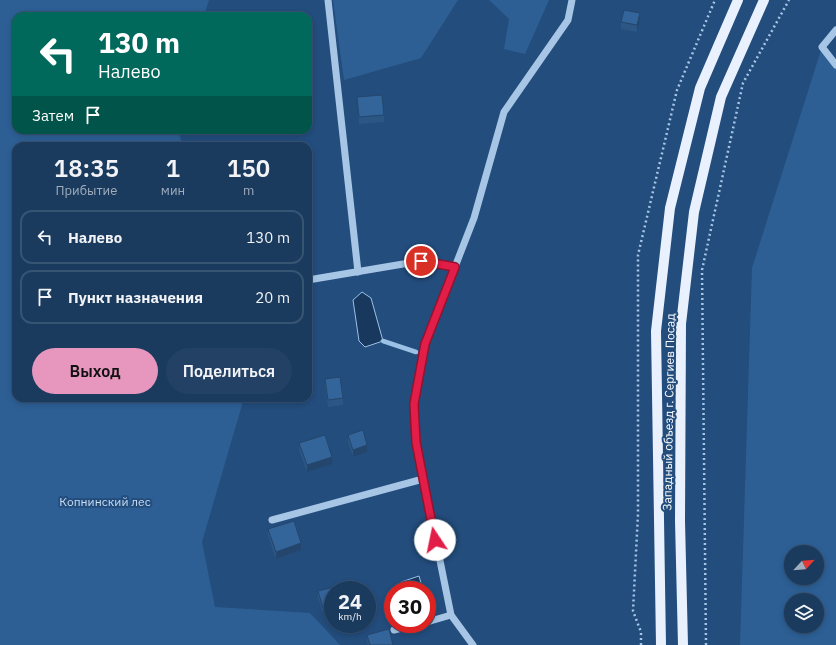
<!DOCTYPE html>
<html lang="ru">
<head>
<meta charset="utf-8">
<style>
	:root { --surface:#1a3a5e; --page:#234164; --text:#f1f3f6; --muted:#9fadbc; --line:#385473; --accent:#e797bd }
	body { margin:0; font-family:"IBM Plex Sans",sans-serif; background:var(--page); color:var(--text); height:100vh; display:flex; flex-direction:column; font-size:15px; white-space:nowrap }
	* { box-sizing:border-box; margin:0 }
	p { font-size:13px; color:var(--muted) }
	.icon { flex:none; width:22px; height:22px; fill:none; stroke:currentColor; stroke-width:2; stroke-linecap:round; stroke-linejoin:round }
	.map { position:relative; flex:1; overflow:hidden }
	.side { position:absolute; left:12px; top:142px; width:300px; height:260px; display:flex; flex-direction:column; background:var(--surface); border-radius:12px; box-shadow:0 2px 6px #0003,0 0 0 1px var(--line) }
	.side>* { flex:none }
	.guide { position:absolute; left:12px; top:12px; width:300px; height:122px; border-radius:12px; box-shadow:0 2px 6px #0003,0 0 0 1px var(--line); background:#00695c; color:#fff; overflow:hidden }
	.needle { width:26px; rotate:64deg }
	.fabs { position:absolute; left:784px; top:545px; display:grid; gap:8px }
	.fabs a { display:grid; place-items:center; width:40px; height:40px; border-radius:50%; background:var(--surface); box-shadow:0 2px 6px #0003,0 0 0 1px var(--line); font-size:20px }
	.speed { position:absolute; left:324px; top:581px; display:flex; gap:8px; font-size:20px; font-weight:700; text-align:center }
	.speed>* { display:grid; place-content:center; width:52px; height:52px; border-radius:50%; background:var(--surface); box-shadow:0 2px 6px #0003,0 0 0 1px var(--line); line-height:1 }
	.speed small { font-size:10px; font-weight:400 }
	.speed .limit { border:6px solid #d22; background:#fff; color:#111 }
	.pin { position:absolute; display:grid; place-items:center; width:34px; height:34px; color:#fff; margin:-17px; border:2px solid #fff; border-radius:50%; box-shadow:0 1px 4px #0007 }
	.me { position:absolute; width:44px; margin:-22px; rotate:349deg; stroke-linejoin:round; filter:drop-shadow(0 0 3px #0008) }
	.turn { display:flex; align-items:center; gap:14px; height:84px; padding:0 20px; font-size:18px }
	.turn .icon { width:52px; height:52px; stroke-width:2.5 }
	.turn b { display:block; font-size:28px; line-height:34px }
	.then { display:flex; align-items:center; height:38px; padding:0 20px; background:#0003; gap:8px; font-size:15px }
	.eta { display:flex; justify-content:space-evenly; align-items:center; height:68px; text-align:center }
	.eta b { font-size:24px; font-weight:600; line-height:28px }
	.button { display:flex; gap:8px; margin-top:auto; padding:8px 20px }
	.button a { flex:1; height:46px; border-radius:24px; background:var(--accent); color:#111; font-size:16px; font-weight:600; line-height:46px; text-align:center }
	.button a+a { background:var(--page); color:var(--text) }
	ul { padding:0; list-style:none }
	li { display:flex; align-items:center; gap:12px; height:54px; margin:0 8px 6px; padding:0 12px; border:2px solid var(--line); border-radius:12px }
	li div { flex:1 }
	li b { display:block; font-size:15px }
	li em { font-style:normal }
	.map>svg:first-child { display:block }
</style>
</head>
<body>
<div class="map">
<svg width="836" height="645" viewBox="0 0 836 645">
	<rect width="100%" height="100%" fill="#234d7d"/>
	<g fill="#2d5f95" fill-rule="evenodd">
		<polygon points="0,0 209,0 204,16 16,16 16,130 178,130 183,146 16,146 16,398 244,398 202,542 215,607 310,613 340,645 0,645"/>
		<polygon points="333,0 458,0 421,58 344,80"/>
		<polygon points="489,0 549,0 525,54 504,49 509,19"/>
		<path d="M 822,47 L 836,65 L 836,645 L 740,645 L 752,268 ZM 791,552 L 817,552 L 817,578 L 791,578 ZM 791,600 L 817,600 L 817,626 L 791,626 Z"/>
	</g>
	<g fill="#18385d" stroke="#9bc1e7">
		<polygon points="362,292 371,298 383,341 365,347 359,341 353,300"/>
		<polygon points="419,576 423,590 400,590 401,582"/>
	</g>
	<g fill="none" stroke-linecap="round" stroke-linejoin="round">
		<polyline stroke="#9bc1e7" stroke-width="4.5" points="383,341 416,352"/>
		<g stroke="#a7c6e6" stroke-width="2.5" stroke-dasharray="2 3" stroke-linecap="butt">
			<polyline points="641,645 641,632 633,611 638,514 638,255 677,90 715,0"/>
			<polyline points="706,645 702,270 743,83 789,0"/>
		</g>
		<g stroke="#a7c6e6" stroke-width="7">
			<polyline points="328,0 358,272"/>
			<polyline points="836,30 822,47 836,65"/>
			<polyline points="308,280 421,261 455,267"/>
			<polyline points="272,520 423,479"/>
			<polyline points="427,622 451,615"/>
			<polyline points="394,630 418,624"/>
			<polyline points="473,645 451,615 416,442 414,404 425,344 474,218 504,112 568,20 572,0"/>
		</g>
		<g stroke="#e8f1fd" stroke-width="10">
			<polyline points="661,645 656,331 670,208 700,88 738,0"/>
			<polyline points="683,645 680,521 681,324 694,212 721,97 764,0"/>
		</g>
	</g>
	<g fill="#2c5684">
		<polygon points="640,20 637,32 621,29 621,22"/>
		<polygon points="357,97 384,115 384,122 359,124"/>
		<polygon points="325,379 343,398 343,405 328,407 325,386"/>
		<polygon points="348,435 367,452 353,457 348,442"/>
		<polygon points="299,443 332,464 307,472 299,450"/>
		<polygon points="268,529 301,550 276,559 268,536"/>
		<polygon points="333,590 333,613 323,615 318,598 318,591"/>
		<polygon points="367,635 393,645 368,645 367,642"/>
	</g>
	<g fill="#24466c">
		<polygon points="640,13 640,20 637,32 637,25"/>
		<polygon points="367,445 367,452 353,457 353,450"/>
		<polygon points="332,457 332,464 307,472 307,465"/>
		<polygon points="301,543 301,550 276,559 276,552"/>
		<polygon points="333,606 333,613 323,615 323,608"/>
	</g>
	<g fill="#33649a" stroke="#24466c">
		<polygon points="624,10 640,13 637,25 621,22"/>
		<polygon points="382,95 384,115 359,117 357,97"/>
		<polygon points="340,377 343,398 328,400 325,379"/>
		<polygon points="363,430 367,445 353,450 348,435"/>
		<polygon points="325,435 332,457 307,465 299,443"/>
		<polygon points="294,521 301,543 276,552 268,529"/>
		<polygon points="334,587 335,590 333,590 333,606 323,608 318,591"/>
		<polygon points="389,629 393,645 370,645 367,635"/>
	</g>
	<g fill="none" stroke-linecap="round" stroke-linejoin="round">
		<defs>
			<polyline id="route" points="421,261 455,267 425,344 414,404 416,442 435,540"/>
		</defs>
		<use href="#route" stroke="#92132f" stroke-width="10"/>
		<use href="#route" stroke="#e11d48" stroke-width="7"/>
	</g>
	<g text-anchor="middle" stroke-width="4" stroke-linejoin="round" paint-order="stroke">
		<g font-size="12" fill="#fff" stroke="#234d7d">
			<text transform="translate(669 412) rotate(-89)" y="4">Западный объезд г. Сергиев Посад</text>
		</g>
		<g font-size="12" fill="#cadff5" stroke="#234d7d">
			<text x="105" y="506">Копнинский лес</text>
		</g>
	</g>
</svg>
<div class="fabs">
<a><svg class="needle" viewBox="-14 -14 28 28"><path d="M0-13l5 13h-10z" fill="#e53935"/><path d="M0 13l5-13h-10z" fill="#9fadbc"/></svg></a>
<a><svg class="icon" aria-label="layers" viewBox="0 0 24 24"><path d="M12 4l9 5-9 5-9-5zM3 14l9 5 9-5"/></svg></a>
</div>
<div class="speed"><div>24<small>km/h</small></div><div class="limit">30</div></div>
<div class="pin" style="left:421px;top:261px;background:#d93025"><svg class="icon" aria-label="arrive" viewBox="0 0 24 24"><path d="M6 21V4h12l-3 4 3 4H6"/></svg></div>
<svg class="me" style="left:435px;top:540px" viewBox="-20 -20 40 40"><circle r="19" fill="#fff"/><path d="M0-13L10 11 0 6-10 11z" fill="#e11d48"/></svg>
<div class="guide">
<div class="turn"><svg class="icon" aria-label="left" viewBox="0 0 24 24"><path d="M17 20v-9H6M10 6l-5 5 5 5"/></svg><div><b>130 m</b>Налево</div></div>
<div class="then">Затем<svg class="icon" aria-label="arrive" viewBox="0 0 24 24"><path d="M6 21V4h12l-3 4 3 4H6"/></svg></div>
</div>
<section class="side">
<div class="eta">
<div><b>18:35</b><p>Прибытие</p></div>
<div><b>1</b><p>мин</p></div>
<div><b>150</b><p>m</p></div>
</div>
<ul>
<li><svg class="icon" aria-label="left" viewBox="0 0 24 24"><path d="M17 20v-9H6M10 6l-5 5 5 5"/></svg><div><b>Налево</b></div><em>130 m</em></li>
<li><svg class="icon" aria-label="arrive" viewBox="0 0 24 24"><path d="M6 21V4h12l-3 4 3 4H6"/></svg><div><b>Пункт назначения</b></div><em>20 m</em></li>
</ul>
<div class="button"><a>Выход</a><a>Поделиться</a></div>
</section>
</div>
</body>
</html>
